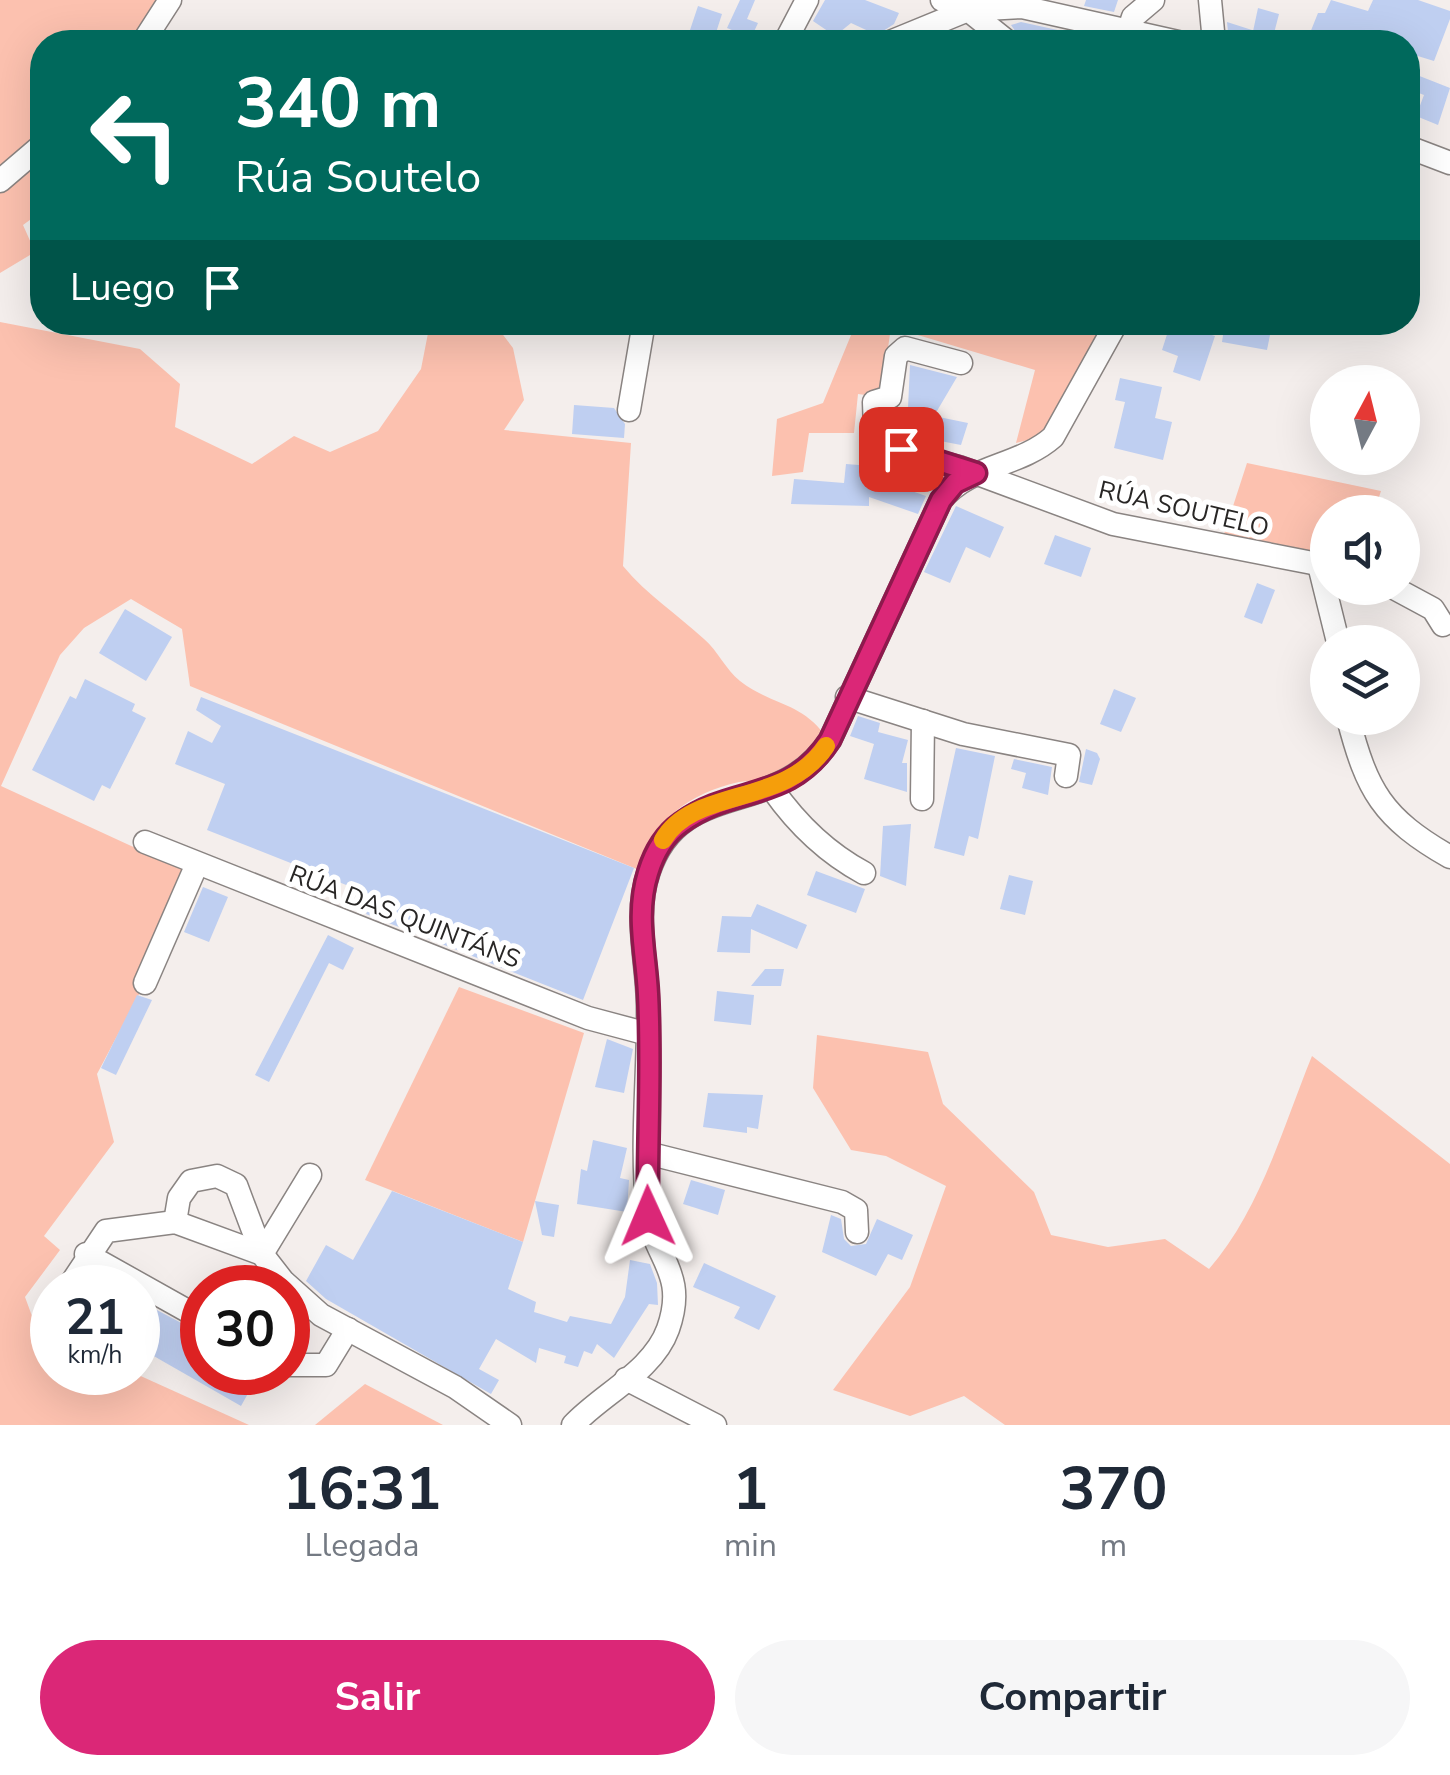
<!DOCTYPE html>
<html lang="es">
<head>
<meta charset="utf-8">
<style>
	:root { --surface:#fff; --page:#f6f6f7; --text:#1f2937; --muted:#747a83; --accent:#db2777 }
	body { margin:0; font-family:"Nunito Sans",sans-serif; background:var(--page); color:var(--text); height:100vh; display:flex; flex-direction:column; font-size:38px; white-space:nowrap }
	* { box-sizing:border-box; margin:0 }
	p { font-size:32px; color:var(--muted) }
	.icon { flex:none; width:55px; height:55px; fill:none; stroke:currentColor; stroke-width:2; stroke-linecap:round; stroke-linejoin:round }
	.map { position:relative; height:1425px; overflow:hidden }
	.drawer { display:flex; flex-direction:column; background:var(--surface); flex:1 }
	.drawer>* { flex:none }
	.banner { position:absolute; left:30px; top:30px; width:1390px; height:305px; border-radius:40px; box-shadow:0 10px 40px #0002; background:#00695c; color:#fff; overflow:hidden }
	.needle { width:65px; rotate:7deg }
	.tools { position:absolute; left:1310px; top:365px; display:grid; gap:20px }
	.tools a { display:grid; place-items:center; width:110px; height:110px; border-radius:50%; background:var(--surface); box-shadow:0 10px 40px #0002; font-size:50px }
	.speed { position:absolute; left:30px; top:1265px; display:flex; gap:20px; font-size:50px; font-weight:700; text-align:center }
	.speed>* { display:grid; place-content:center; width:130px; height:130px; border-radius:50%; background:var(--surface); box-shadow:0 10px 40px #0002; line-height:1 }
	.speed small { font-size:25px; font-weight:400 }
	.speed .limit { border:15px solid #d22; background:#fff; color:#111 }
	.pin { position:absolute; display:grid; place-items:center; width:85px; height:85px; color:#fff; margin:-42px; border-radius:20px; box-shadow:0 5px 15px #0006 }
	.me { position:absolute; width:110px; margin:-55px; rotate:359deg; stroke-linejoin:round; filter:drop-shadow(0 0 8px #0008) }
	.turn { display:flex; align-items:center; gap:35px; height:210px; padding:0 40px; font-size:45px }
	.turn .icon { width:130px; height:130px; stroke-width:2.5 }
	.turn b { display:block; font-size:70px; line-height:85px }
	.then { display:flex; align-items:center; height:95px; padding:0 40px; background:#0003; gap:20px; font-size:38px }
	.eta { display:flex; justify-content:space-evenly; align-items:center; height:170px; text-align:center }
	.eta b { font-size:60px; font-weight:700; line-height:70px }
	.button { display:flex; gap:20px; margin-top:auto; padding:20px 40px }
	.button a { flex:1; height:115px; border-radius:60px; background:var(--accent); color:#fff; font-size:40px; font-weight:700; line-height:115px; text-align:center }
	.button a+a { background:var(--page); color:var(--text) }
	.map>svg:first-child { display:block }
</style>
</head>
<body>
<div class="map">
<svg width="1450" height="1425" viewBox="0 0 1450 1425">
	<rect width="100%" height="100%" fill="#f4eeec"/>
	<g fill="#fcc1af">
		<polygon points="0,0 170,0 143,42 42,42 42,211 23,225 35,252 0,273"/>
		<path d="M 0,322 L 140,349 L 180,384 L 175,427 L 252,464 L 294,436 L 330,452 L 378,431 L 421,369 L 430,323 L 494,323 L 513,348 L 524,400 L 504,430 L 631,443 L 623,566 C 647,595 677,614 704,639 C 718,651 726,670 740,681 C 771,705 800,702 824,734 C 811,751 790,769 770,778 C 760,782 749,780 739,782 C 689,793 652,821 639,870 L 190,686 L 182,629 L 131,599 L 84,628 L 60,655 L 1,786 L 192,874 L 145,983 L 97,1074 L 114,1142 L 44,1236 L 60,1250 L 25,1297 L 36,1327 L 52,1335 L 52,1372 L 134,1373 L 249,1425 L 0,1425 Z"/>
		<polygon points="856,323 1109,323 1051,434 1016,443 1035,370 891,327 881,397 858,394 854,433 809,433 803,472 772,476 777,419 823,403"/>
		<polygon points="1247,463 1381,491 1374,512 1328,512 1327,555 1223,537"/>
		<polygon points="459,987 584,1033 523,1242 365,1180"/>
		<path d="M 817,1035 L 928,1052 L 943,1104 L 1034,1192 L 1051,1235 L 1108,1247 L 1165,1239 L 1209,1269 C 1260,1211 1283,1127 1312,1056 L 1450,1164 L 1450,1425 L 1005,1425 L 964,1396 L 910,1416 L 833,1390 L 910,1287 L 946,1186 L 886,1156 L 851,1150 L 813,1088 Z"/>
		<polygon points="365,1384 443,1425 315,1425"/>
	</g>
	<g fill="#bfcff1">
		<polygon points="740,0 755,0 747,19 758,23 751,38 727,28"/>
		<polygon points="825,0 865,0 899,13 894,24 877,35 851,23 835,36 813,21"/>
		<polygon points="1086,0 1118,0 1114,12 1084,6"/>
		<polygon points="1331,0 1368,11 1373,0 1418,0 1450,11 1450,19 1434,61 1408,53 1408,42 1319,42 1308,38 1318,13 1325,13"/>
		<polygon points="698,6 722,14 713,42 686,42"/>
		<polygon points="1258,8 1279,14 1272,41 1252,36"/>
		<polygon points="1021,22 1112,42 1023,42 1011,25"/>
		<polygon points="1227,22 1252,30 1249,42 1229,42"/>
		<polygon points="1417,75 1450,88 1438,125 1416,116 1424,95 1411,90"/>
		<polygon points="1171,322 1215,336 1200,381 1173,372 1178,356 1162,350"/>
		<polygon points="1225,322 1272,325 1267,350 1222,342"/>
		<polygon points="910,365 957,377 934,416 968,423 961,445 930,439 930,444 922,442 890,422 889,413 908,408"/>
		<polygon points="1120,378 1162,387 1155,418 1172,422 1163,460 1114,448 1125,402 1115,400"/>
		<polygon points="574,405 614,408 625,424 624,438 572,434"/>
		<polygon points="846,464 872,466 871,477 926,496 918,514 869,497 869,506 791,504 794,479 844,483"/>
		<polygon points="956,506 1004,527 990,558 966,547 950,583 924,572"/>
		<polygon points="1055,535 1091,548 1081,577 1044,564"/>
		<polygon points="1257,583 1275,590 1262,624 1244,617"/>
		<polygon points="125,609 172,637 146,681 99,653"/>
		<polygon points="85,679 135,704 132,711 146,718 110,789 102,785 94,801 32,770 70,696 76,699"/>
		<polygon points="1114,689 1136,698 1121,732 1100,724"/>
		<polygon points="201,697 634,868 583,1000 366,914 374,896 207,830 225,784 175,764 188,731 212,743 221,726 196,710"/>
		<polygon points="858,716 880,723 878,732 908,740 902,763 907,763 907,792 864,779 874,744 850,736"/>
		<polygon points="956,748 995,756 978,839 969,836 964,856 934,848"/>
		<polygon points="1086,749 1097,753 1100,759 1092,785 1079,782"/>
		<polygon points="1014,759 1052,767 1048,795 1022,788 1026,773 1011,769"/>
		<polygon points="911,824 906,886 880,876 883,826"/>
		<polygon points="816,871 865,889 856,913 807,895"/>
		<polygon points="1009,875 1033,881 1025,915 1000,909"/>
		<polygon points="203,887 228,897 209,942 184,932"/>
		<polygon points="757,904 807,925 797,949 751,929 750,953 717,952 722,916 751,917"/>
		<polygon points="328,935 354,948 343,970 329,963 269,1082 255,1075"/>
		<polygon points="765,969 784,969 781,986 751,986"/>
		<polygon points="717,991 754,995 751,1025 714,1021"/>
		<polygon points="137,995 152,1000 116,1075 101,1068"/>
		<polygon points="607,1039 633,1049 624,1093 595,1087"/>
		<polygon points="708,1093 763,1095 758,1129 747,1127 747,1133 703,1127"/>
		<polygon points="593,1140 627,1148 620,1178 629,1180 627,1212 577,1204 581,1169 587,1171"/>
		<polygon points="691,1180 725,1190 718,1215 683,1204"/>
		<polygon points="392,1191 523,1242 508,1289 536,1302 534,1312 567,1322 570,1316 611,1324 625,1297 630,1260 650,1264 657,1283 658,1305 649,1304 614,1358 597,1344 592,1354 584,1351 578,1367 564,1363 566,1356 539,1348 536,1363 496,1339 479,1369 499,1380 491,1394 326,1299 306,1281 326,1245 353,1260"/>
		<polygon points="535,1201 559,1205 554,1237 542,1235"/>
		<polygon points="831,1215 841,1219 844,1239 851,1246 866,1244 877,1219 913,1235 902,1260 888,1254 876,1276 822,1252"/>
		<polygon points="704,1263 776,1296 759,1330 734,1318 740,1307 693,1287"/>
		<polygon points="138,1300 202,1334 202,1372 260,1372 241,1406 138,1347"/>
	</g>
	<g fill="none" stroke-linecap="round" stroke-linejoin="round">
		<defs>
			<g id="minor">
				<polyline points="942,0 968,10 1022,7 1178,42"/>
				<polyline points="1210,0 1214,42"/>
				<polyline points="1129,29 1133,17 1153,0"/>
				<polyline points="143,42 170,0"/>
				<polyline points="785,42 807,0"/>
				<polyline points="890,42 968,10 1008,42"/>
				<polyline points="1408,147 1450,163"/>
				<polyline points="0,181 42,145"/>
				<polyline points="961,363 905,348 896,356 890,397 874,402 875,430 916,456 959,467 1113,524 1328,566"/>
				<polyline points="629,410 644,322"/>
				<polyline points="1319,565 1338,642"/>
				<polyline points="1394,588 1433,609 1443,625"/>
				<polyline points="847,697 963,734 1069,755 1066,776"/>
				<path d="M 1348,718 C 1367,791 1382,818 1450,857"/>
				<path d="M 773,790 C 797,824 827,853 864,873"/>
				<polyline points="922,799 923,721"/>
				<polyline points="145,842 588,1018 648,1034"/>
				<polyline points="145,983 197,864"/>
				<polyline points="647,1153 842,1202 856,1210 857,1232"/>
				<polyline points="175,1222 179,1198 191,1181 217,1176 236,1185 262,1254 310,1175"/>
				<polyline points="86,1254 202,1319"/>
				<polyline points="68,1288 106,1231 175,1222 262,1254 283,1281 321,1315 455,1387 510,1425"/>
				<polyline points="288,1365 326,1365 348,1329"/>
				<polyline points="626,1379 715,1425"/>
				<path d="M 573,1425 C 602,1394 653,1371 668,1329 C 688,1273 654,1258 648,1213 C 640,1146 649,1074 648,1007 C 648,962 633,916 649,871 C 682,775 777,821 830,740 L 941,500 C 971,464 1019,467 1053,437 L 1117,322"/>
			</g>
		</defs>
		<use href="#minor" stroke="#8a8482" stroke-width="25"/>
		<use href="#minor" stroke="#fff" stroke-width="22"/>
	</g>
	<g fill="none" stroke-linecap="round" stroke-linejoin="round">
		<defs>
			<path id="route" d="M 648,1216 C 647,1142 652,1068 648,994 C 646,953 635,914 648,873 C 654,853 664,835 681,823 C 734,784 788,804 830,740 L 941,500 L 955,483 L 976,473 L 901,449"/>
		</defs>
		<use href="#route" stroke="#8e194d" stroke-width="25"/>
		<use href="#route" stroke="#db2777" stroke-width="18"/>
		<path stroke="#f59e0b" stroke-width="18" d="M 663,840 C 693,787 786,807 826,746"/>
	</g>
	<g text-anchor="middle" stroke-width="10" stroke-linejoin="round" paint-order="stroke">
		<g font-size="25" fill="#282625" stroke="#fff">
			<text transform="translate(1184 508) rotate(13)" y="9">RÚA SOUTELO</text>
			<text transform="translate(405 916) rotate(21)" y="9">RÚA DAS QUINTÁNS</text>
		</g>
	</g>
</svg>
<div class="tools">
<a><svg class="needle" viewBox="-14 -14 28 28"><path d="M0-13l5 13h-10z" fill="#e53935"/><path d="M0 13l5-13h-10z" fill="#747a83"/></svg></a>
<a><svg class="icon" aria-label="sound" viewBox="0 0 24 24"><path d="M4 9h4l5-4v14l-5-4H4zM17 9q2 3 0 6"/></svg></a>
<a><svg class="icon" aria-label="layers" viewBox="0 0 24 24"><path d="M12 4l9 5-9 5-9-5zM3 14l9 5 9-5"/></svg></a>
</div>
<div class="speed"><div>21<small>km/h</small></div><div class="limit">30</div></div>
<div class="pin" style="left:901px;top:449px;background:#d93025"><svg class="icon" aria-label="arrive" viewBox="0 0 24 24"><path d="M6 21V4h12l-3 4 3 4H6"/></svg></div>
<svg class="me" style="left:648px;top:1216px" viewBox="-20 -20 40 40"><path d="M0-17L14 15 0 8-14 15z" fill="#db2777" stroke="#fff" stroke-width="4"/></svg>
<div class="banner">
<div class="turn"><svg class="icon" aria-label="left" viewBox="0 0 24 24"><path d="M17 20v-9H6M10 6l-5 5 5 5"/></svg><div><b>340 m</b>Rúa Soutelo</div></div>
<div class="then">Luego<svg class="icon" aria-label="arrive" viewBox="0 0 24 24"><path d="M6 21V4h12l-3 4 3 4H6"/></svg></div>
</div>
</div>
<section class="drawer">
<div class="eta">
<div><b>16:31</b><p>Llegada</p></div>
<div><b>1</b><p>min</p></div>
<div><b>370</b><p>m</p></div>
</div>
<div class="button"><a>Salir</a><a>Compartir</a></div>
</section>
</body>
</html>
